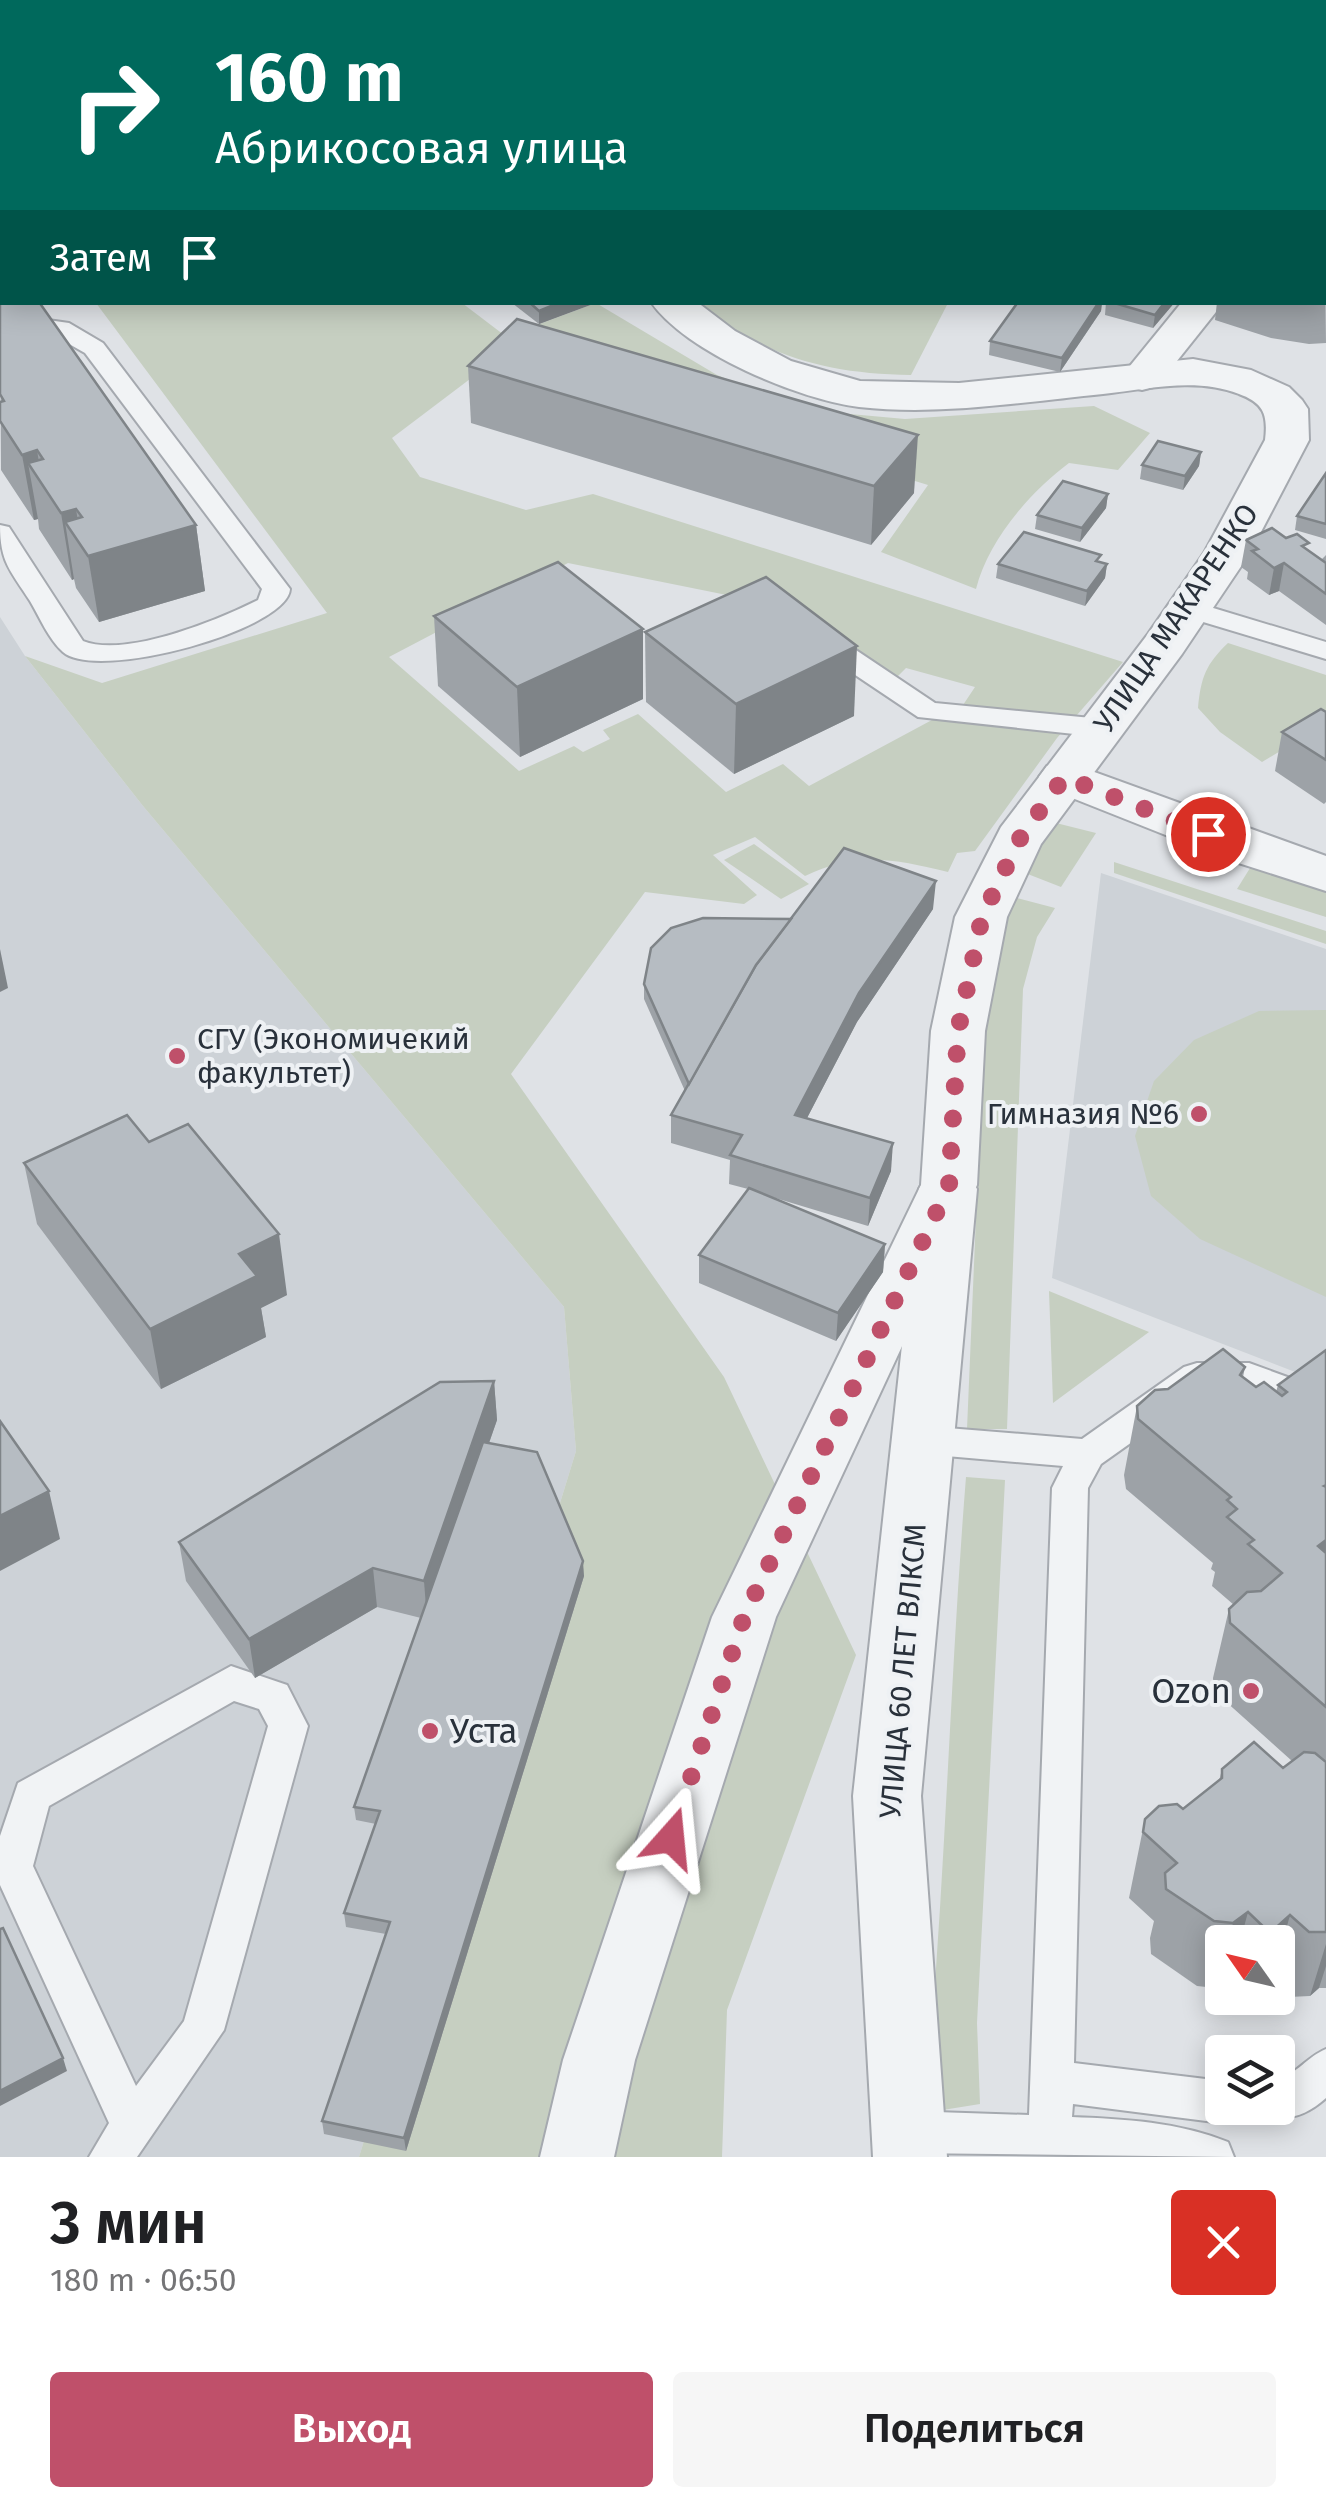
<!DOCTYPE html>
<html lang="ru">
<head>
<meta charset="utf-8">
<style>
	:root { --surface:#fff; --page:#f6f6f6; --text:#202124; --muted:#757577; --accent:#bf506a }
	body { margin:0; font-family:"Fira Sans",sans-serif; background:var(--page); color:var(--text); height:100vh; display:flex; flex-direction:column; font-size:38px; white-space:nowrap }
	* { box-sizing:border-box; margin:0 }
	p { font-size:32px; color:var(--muted) }
	.icon { flex:none; width:55px; height:55px; fill:none; stroke:currentColor; stroke-width:2; stroke-linecap:round; stroke-linejoin:round }
	.map { position:relative; height:2157px; overflow:hidden }
	.sheet { display:flex; flex-direction:column; background:var(--surface); flex:1 }
	.sheet>* { flex:none }
	.banner { position:absolute; left:0px; top:0px; width:1328px; height:305px; box-shadow:0 5px 25px #0003; background:#00695c; color:#fff; overflow:hidden }
	.needle { width:65px; rotate:304deg }
	.fabs { position:absolute; left:1205px; top:1925px; display:grid; gap:20px }
	.fabs a { display:grid; place-items:center; width:90px; height:90px; border-radius:10px; background:var(--surface); box-shadow:0 5px 25px #0003; font-size:50px }
	.pin { position:absolute; display:grid; place-items:center; width:85px; height:85px; color:#fff; margin:-42px; border:5px solid #fff; border-radius:50%; box-shadow:0 2px 10px #0007 }
	.me { position:absolute; width:110px; margin:-55px; rotate:18deg; stroke-linejoin:round; filter:drop-shadow(0 0 8px #0008) }
	.turn { display:flex; align-items:center; gap:35px; height:210px; padding:0 50px; font-size:45px }
	.turn .icon { width:130px; height:130px; stroke-width:2.5 }
	.turn b { display:block; font-size:70px; line-height:85px }
	.then { display:flex; align-items:center; height:95px; padding:0 50px; background:#0003; gap:20px; font-size:38px }
	.round { display:grid; place-items:center; flex:none; width:105px; height:105px; border-radius:10px; background:var(--page) }
	.overview { display:flex; align-items:center; justify-content:space-between; height:170px; padding:0 50px }
	h1 { font-size:60px; font-weight:600; line-height:75px }
	.action { display:flex; gap:20px; margin-top:auto; padding:20px 50px }
	.action a { flex:1; height:115px; border-radius:10px; background:var(--accent); color:#fff; font-size:40px; font-weight:600; line-height:115px; text-align:center }
	.action a+a { background:var(--page); color:var(--text) }
	.map>svg:first-child { display:block }
</style>
</head>
<body>
<div class="map">
<svg width="1326" height="2157" viewBox="0 0 1326 2157">
	<rect width="100%" height="100%" fill="#dfe2e6"/>
	<g fill="#cdd2d7">
		<polygon points="0,617 25,656 143,806 564,1307 576,1451 359,2157 0,2157"/>
		<polygon points="1101,873 1326,949 1326,1384 1052,1278"/>
	</g>
	<g fill="#c6cfc1" fill-rule="evenodd">
		<polygon points="0,0 606,0 2,2 2,302 40,303 0,313"/>
		<path d="M 96,303 L 462,303 L 516,344 L 539,324 L 596,303 L 717,375 L 767,395 L 839,413 L 905,419 L 1094,406 L 1150,433 L 1118,470 L 1069,463 C 1029,493 988,541 976,589 L 881,552 L 928,485 L 830,455 L 515,345 L 392,438 L 420,477 L 526,510 L 593,494 L 1123,662 L 1057,738 L 975,851 L 957,853 L 948,872 C 895,859 856,851 805,876 L 755,837 L 713,855 L 757,895 L 744,904 L 645,892 L 511,1074 L 724,1377 L 856,1655 L 727,2010 L 722,2157 L 359,2157 L 576,1451 L 564,1307 L 143,806 L 25,656 L 102,683 L 327,613 ZM 568,563 L 796,609 L 894,680 L 906,668 L 975,687 L 957,714 L 945,713 L 809,786 L 783,764 L 726,792 L 638,714 L 603,730 L 610,739 L 583,752 L 574,746 L 519,771 L 389,657 Z"/>
		<path d="M 696,303 L 948,303 L 911,375 C 825,374 764,356 696,303 Z"/>
		<path d="M 1228,643 L 1326,675 L 1326,735 L 1317,729 L 1262,762 L 1220,732 L 1198,708 C 1201,677 1206,664 1228,643 Z"/>
		<polygon points="1052,822 1096,833 1061,887 1020,871"/>
		<polygon points="754,844 809,884 781,899 724,860"/>
		<polygon points="1255,860 1326,883 1326,917 1237,889"/>
		<polygon points="1114,862 1326,931 1326,944 1114,873"/>
		<polygon points="1009,896 1055,908 1037,937 1023,989 1007,1429 967,1429 983,1053"/>
		<polygon points="1326,1010 1326,1297 1200,1239 1151,1196 1135,1136 1154,1081 1194,1040 1259,1011"/>
		<polygon points="1049,1291 1149,1332 1053,1403"/>
		<path d="M 966,1477 L 1005,1480 L 977,2023 L 980,2104 L 924,2113 C 945,1901 949,1688 966,1477 Z"/>
	</g>
	<g fill="none" stroke-linecap="round" stroke-linejoin="round">
		<defs>
			<g id="service">
				<path d="M 27,317 L 69,323 L 103,343 L 290,589 C 288,630 97,682 63,652 C 49,640 39,616 30,601 C 10,570 0,562 0,525 L 9,527 L 83,641 C 126,658 218,620 258,600 L 262,589 L 85,353 L 48,332 L 0,336 L 0,322 Z"/>
				<polygon points="1190,601 1326,642 1326,659 1180,615 1176,609"/>
				<polygon points="819,630 829,632 935,703 1102,719 1112,722 1116,728 1112,734 1102,737 918,717 809,644 805,638 809,632"/>
				<path d="M 1197,1363 L 1249,1363 L 1326,1391 L 1326,1420 L 1247,1391 L 1204,1391 L 1101,1464 L 1088,1488 L 1074,2063 L 1222,2081 L 1222,2108 L 1241,2108 L 1237,2117 L 1222,2123 L 1073,2104 L 1072,2117 C 1125,2119 1178,2122 1228,2142 L 1234,2157 L 906,2153 L 890,2147 L 884,2132 L 890,2117 L 906,2111 L 1029,2115 L 1052,1488 L 1063,1466 L 923,1454 L 910,1450 L 905,1440 L 910,1430 L 923,1426 L 1082,1439 L 1184,1367 Z"/>
				<path d="M 231,1666 L 287,1685 L 308,1726 L 224,2030 L 137,2157 L 89,2157 L 109,2123 L 0,1885 L 0,1836 L 18,1783 ZM 234,1701 L 259,1709 L 268,1726 L 184,2021 L 136,2086 L 33,1866 L 49,1806 Z"/>
				<path d="M 1326,2049 L 1326,2098 C 1307,2115 1287,2123 1263,2114 L 1260,2108 L 1278,2108 L 1278,2079 C 1296,2075 1308,2056 1326,2049 Z"/>
			</g>
			<g id="minor">
				<polygon points="1326,147 1326,171 1325,171 1325,147"/>
				<polygon points="1182,302 1224,302 1157,386 1142,390 1127,386 1121,377"/>
				<polygon points="1064,761 1326,856 1326,891 1226,859 1047,788 1039,777 1047,766"/>
				<polygon points="948,1168 968,1174 977,1189 921,1796 947,2157 873,2157 853,1796 919,1189 928,1174"/>
			</g>
			<path id="tertiary" d="M 651,302 L 697,302 L 735,331 L 791,361 L 860,381 L 959,383 L 1193,359 L 1251,370 L 1289,387 L 1302,400 L 1308,409 L 1309,440 L 1250,553 L 1182,654 L 1041,844 L 1007,917 L 985,1031 L 977,1185 L 776,1617 L 635,2060 L 614,2157 L 540,2157 L 563,2060 L 712,1617 L 921,1185 L 931,1031 L 955,917 L 1001,827 L 1148,634 L 1204,553 L 1265,440 C 1268,415 1264,403 1239,394 C 1197,377 1147,389 1103,394 C 1023,402 940,416 859,407 C 800,400 685,352 651,302 Z"/>
		</defs>
		<use href="#service" stroke="#a5a9af" stroke-width="4"/>
		<use href="#minor" stroke="#a5a9af" stroke-width="4"/>
		<use href="#tertiary" stroke="#a5a9af" stroke-width="4"/>
		<use href="#service" fill="#f1f3f5" fill-rule="evenodd"/>
		<use href="#minor" fill="#f1f3f5" fill-rule="evenodd"/>
		<use href="#tertiary" fill="#f1f3f5" fill-rule="evenodd"/>
	</g>
	<g fill="#9da2a7">
		<polygon points="781,0 950,0 943,2 781,2"/>
		<polygon points="1326,165 1326,258 1325,257"/>
		<polygon points="1325,268 1326,343 1309,344 1271,338 1215,320 1217,302 1325,302"/>
		<polygon points="0,298 196,525 205,591 99,622 76,588 74,579 72,580 39,529 38,519 34,520 1,470"/>
		<polygon points="596,302 539,324 512,303"/>
		<polygon points="1018,302 1102,302 1101,311 1060,372 989,355 990,341"/>
		<polygon points="1106,302 1175,302 1153,328 1105,315"/>
		<polygon points="468,366 914,493 871,545 471,423"/>
		<polygon points="1201,452 1199,466 1183,490 1140,479 1142,465"/>
		<polygon points="1326,473 1326,539 1295,530 1297,516"/>
		<polygon points="1108,494 1106,508 1080,542 1035,529 1037,515"/>
		<polygon points="1286,538 1321,560 1326,555 1326,625 1279,591 1269,595 1247,579 1248,572 1241,567 1246,540"/>
		<polygon points="1100,562 1107,564 1105,578 1085,606 996,578 998,564"/>
		<polygon points="434,616 643,629 643,699 520,757 438,686"/>
		<polygon points="645,632 854,716 734,774 646,702"/>
		<polygon points="1326,712 1326,802 1324,804 1275,771 1282,732"/>
		<polygon points="933,909 857,1022 807,1118 891,1171 868,1226 759,1193 885,1244 883,1272 836,1341 699,1283 699,1255 748,1189 729,1184 730,1160 671,1143 671,1115 685,1091 644,999 644,984 791,919"/>
		<polygon points="149,1142 287,1295 261,1308 266,1337 161,1389 37,1224 24,1163"/>
		<polygon points="1326,1350 1326,1988 1319,1988 1310,1996 1289,1997 1278,1986 1278,1942 1222,1942 1222,1983 1216,1988 1197,1986 1151,1954 1150,1938 1154,1921 1129,1898 1145,1819 1183,1809 1219,1781 1222,1769 1283,1768 1292,1761 1214,1691 1213,1678 1229,1609 1234,1605 1212,1586 1215,1572 1211,1569 1213,1563 1126,1489 1124,1475 1137,1406 1168,1389 1245,1367 1243,1377 1256,1387 1276,1392 1278,1385"/>
		<polygon points="494,1381 497,1420 489,1443 584,1576 406,2151 324,2134 322,2121 386,1934 346,1927 344,1913 376,1824 356,1820 354,1807 421,1618 377,1607 255,1678 186,1581 179,1542"/>
	</g>
	<g fill="#7f8488">
		<polygon points="0,0 12,0 8,2 2,2 2,5 0,7"/>
		<polygon points="826,0 950,0 943,2 826,2"/>
		<polygon points="1294,0 1326,0 1326,38 1325,2 1288,2"/>
		<polygon points="561,302 596,302 596,303 539,324 539,311"/>
		<polygon points="1099,302 1102,302 1101,311 1060,372 1062,358"/>
		<polygon points="1165,302 1175,302 1153,328 1155,315"/>
		<polygon points="918,435 914,493 871,545 874,486"/>
		<polygon points="37,450 43,487 28,463 38,519 34,520 22,455"/>
		<polygon points="1201,452 1199,466 1183,490 1185,476"/>
		<polygon points="1108,494 1106,508 1080,542 1082,528"/>
		<polygon points="76,509 82,547 65,522 74,579 72,580 61,513"/>
		<polygon points="196,525 205,591 99,622 88,556"/>
		<polygon points="1284,563 1279,591 1269,595 1274,568"/>
		<polygon points="1107,564 1105,578 1085,606 1087,591"/>
		<polygon points="643,629 643,699 520,757 517,687"/>
		<polygon points="857,646 854,716 734,774 736,704"/>
		<polygon points="936,881 933,909 857,1022 794,1143 795,1115 859,993"/>
		<polygon points="0,949 8,988 0,992"/>
		<polygon points="893,1143 891,1171 868,1226 870,1198"/>
		<polygon points="279,1234 287,1295 261,1308 266,1337 161,1389 150,1329 239,1254"/>
		<polygon points="885,1244 883,1272 836,1341 838,1313"/>
		<polygon points="494,1381 497,1420 427,1620 424,1581"/>
		<polygon points="1326,1485 1326,1594 1300,1615 1324,1486"/>
		<polygon points="49,1491 60,1539 0,1571 0,1516"/>
		<polygon points="583,1561 584,1576 406,2151 404,2138"/>
		<polygon points="373,1568 377,1607 255,1678 249,1639"/>
		<polygon points="1248,1912 1240,1942 1228,1942 1233,1923"/>
		<polygon points="1290,1915 1278,1959 1278,1942 1268,1942 1270,1933"/>
		<polygon points="1326,1944 1326,1966 1319,1988 1310,1996"/>
		<polygon points="1222,1964 1222,1983 1216,1988"/>
		<polygon points="63,2058 67,2071 0,2106 0,2091"/>
	</g>
	<g fill="#b6bcc2" stroke="#7f8488" stroke-width="2.5">
		<polygon points="514,0 557,0 555,2 511,2"/>
		<polygon points="673,0 772,0 776,2 666,2"/>
		<polygon points="1150,0 1294,0 1288,2 1144,2"/>
		<polygon points="1326,165 1326,210 1325,210"/>
		<polygon points="2,297 2,302 39,302 196,525 88,556 65,522 82,517 76,509 61,513 28,463 43,459 37,450 22,455 0,421 0,402 4,401 0,394 0,298"/>
		<polygon points="529,302 561,302 539,311"/>
		<polygon points="1018,302 1099,302 1062,358 990,341"/>
		<polygon points="1111,302 1165,302 1155,315"/>
		<polygon points="517,319 918,435 874,486 468,366"/>
		<polygon points="1158,441 1201,452 1185,476 1142,465"/>
		<polygon points="1326,473 1326,524 1297,516"/>
		<polygon points="1063,481 1108,494 1082,528 1037,515"/>
		<polygon points="1272,528 1286,538 1297,534 1309,543 1302,546 1326,563 1326,594 1284,563 1274,568 1252,551 1258,549 1246,540"/>
		<polygon points="1024,532 1101,555 1096,561 1107,564 1087,591 998,564"/>
		<polygon points="558,562 643,629 517,687 434,616"/>
		<polygon points="766,577 857,646 736,704 645,632"/>
		<polygon points="1321,709 1326,712 1326,760 1282,732"/>
		<polygon points="844,848 936,881 859,993 795,1115 893,1143 870,1198 730,1155 742,1135 671,1115 756,965"/>
		<polygon points="703,918 791,919 756,965 689,1084 644,984 651,948 671,928"/>
		<polygon points="127,1115 149,1142 188,1124 279,1234 239,1254 257,1276 150,1329 24,1163"/>
		<polygon points="749,1188 885,1244 838,1313 699,1255"/>
		<polygon points="1223,1349 1245,1367 1240,1375 1256,1387 1264,1382 1282,1396 1287,1392 1278,1385 1326,1350 1326,1485 1324,1486 1326,1487 1326,1540 1318,1546 1326,1553 1326,1707 1230,1623 1229,1609 1247,1592 1261,1591 1282,1573 1248,1544 1254,1540 1227,1517 1237,1509 1227,1500 1231,1497 1138,1419 1137,1406 1155,1390 1168,1389"/>
		<polygon points="494,1381 424,1581 373,1568 249,1639 179,1542 440,1382"/>
		<polygon points="0,1421 49,1491 0,1516"/>
		<polygon points="483,1442 537,1452 583,1561 404,2138 322,2121 390,1922 344,1913 380,1811 354,1807"/>
		<polygon points="1254,1742 1283,1768 1304,1752 1315,1753 1326,1762 1326,1932 1309,1932 1290,1915 1270,1933 1248,1912 1233,1923 1214,1921 1166,1889 1165,1873 1177,1863 1143,1832 1145,1819 1159,1806 1177,1804 1183,1809 1222,1778 1222,1769"/>
		<polygon points="3,1928 63,2058 0,2091 0,1929"/>
	</g>
	<g fill="none" stroke-linecap="round" stroke-linejoin="round">
		<polyline stroke="#bf506a" stroke-width="18" stroke-dasharray="0 32.4" points="671,1838 744,1617 949,1186 958,1031 982,917 1019,840 1064,777 1208,834"/>
	</g>
	<g fill="#bf506a" stroke="#eef1f4" stroke-width="4">
		<circle cx="177" cy="1056" r="10"/>
		<circle cx="1199" cy="1114" r="10"/>
		<circle cx="1251" cy="1691" r="10"/>
		<circle cx="430" cy="1731" r="10"/>
	</g>
	<g text-anchor="middle" stroke-width="8" stroke-linejoin="round" paint-order="stroke">
		<g font-size="30" fill="#29313b" stroke="#eef1f4">
			<text transform="translate(1176 618) rotate(-56)" y="10">УЛИЦА МАКАРЕНКО</text>
			<text transform="translate(903 1671) rotate(-85)" y="10">УЛИЦА 60 ЛЕТ ВЛКСМ</text>
		</g>
		<g font-size="30" fill="#29313b" stroke="#eef1f4" text-anchor="start">
			<text x="197" y="1049">СГУ (Экономичекий<tspan x="197" dy="34">факультет)</tspan></text>
			<text x="1179" y="1124" text-anchor="end">Гимназия №6</text>
		</g>
		<g font-size="35" fill="#29313b" stroke="#eef1f4" text-anchor="end">
			<text x="1231" y="1703">Ozon</text>
			<text x="450" y="1743" text-anchor="start">Уста</text>
		</g>
	</g>
</svg>
<div class="fabs">
<a><svg class="needle" viewBox="-14 -14 28 28"><path d="M0-13l5 13h-10z" fill="#e53935"/><path d="M0 13l5-13h-10z" fill="#757577"/></svg></a>
<a><svg class="icon" aria-label="layers" viewBox="0 0 24 24"><path d="M12 4l9 5-9 5-9-5zM3 14l9 5 9-5"/></svg></a>
</div>
<div class="pin" style="left:1208px;top:834px;background:#d93025"><svg class="icon" aria-label="arrive" viewBox="0 0 24 24"><path d="M6 21V4h12l-3 4 3 4H6"/></svg></div>
<svg class="me" style="left:671px;top:1838px" viewBox="-20 -20 40 40"><path d="M0-17L14 15 0 8-14 15z" fill="#bf506a" stroke="#fff" stroke-width="4"/></svg>
<div class="banner">
<div class="turn"><svg class="icon" aria-label="right" viewBox="0 0 24 24"><path d="M7 20v-9h11M14 6l5 5-5 5"/></svg><div><b>160 m</b>Абрикосовая улица</div></div>
<div class="then">Затем<svg class="icon" aria-label="arrive" viewBox="0 0 24 24"><path d="M6 21V4h12l-3 4 3 4H6"/></svg></div>
</div>
</div>
<section class="sheet">
<div class="overview"><div><h1>3 мин</h1><p>180 m · 06:50</p></div><a class="round" style="background:#d93025;color:#fff"><svg class="icon" aria-label="close" viewBox="0 0 24 24"><path d="M6 6l12 12M18 6L6 18"/></svg></a></div>
<div class="action"><a>Выход</a><a>Поделиться</a></div>
</section>
</body>
</html>
